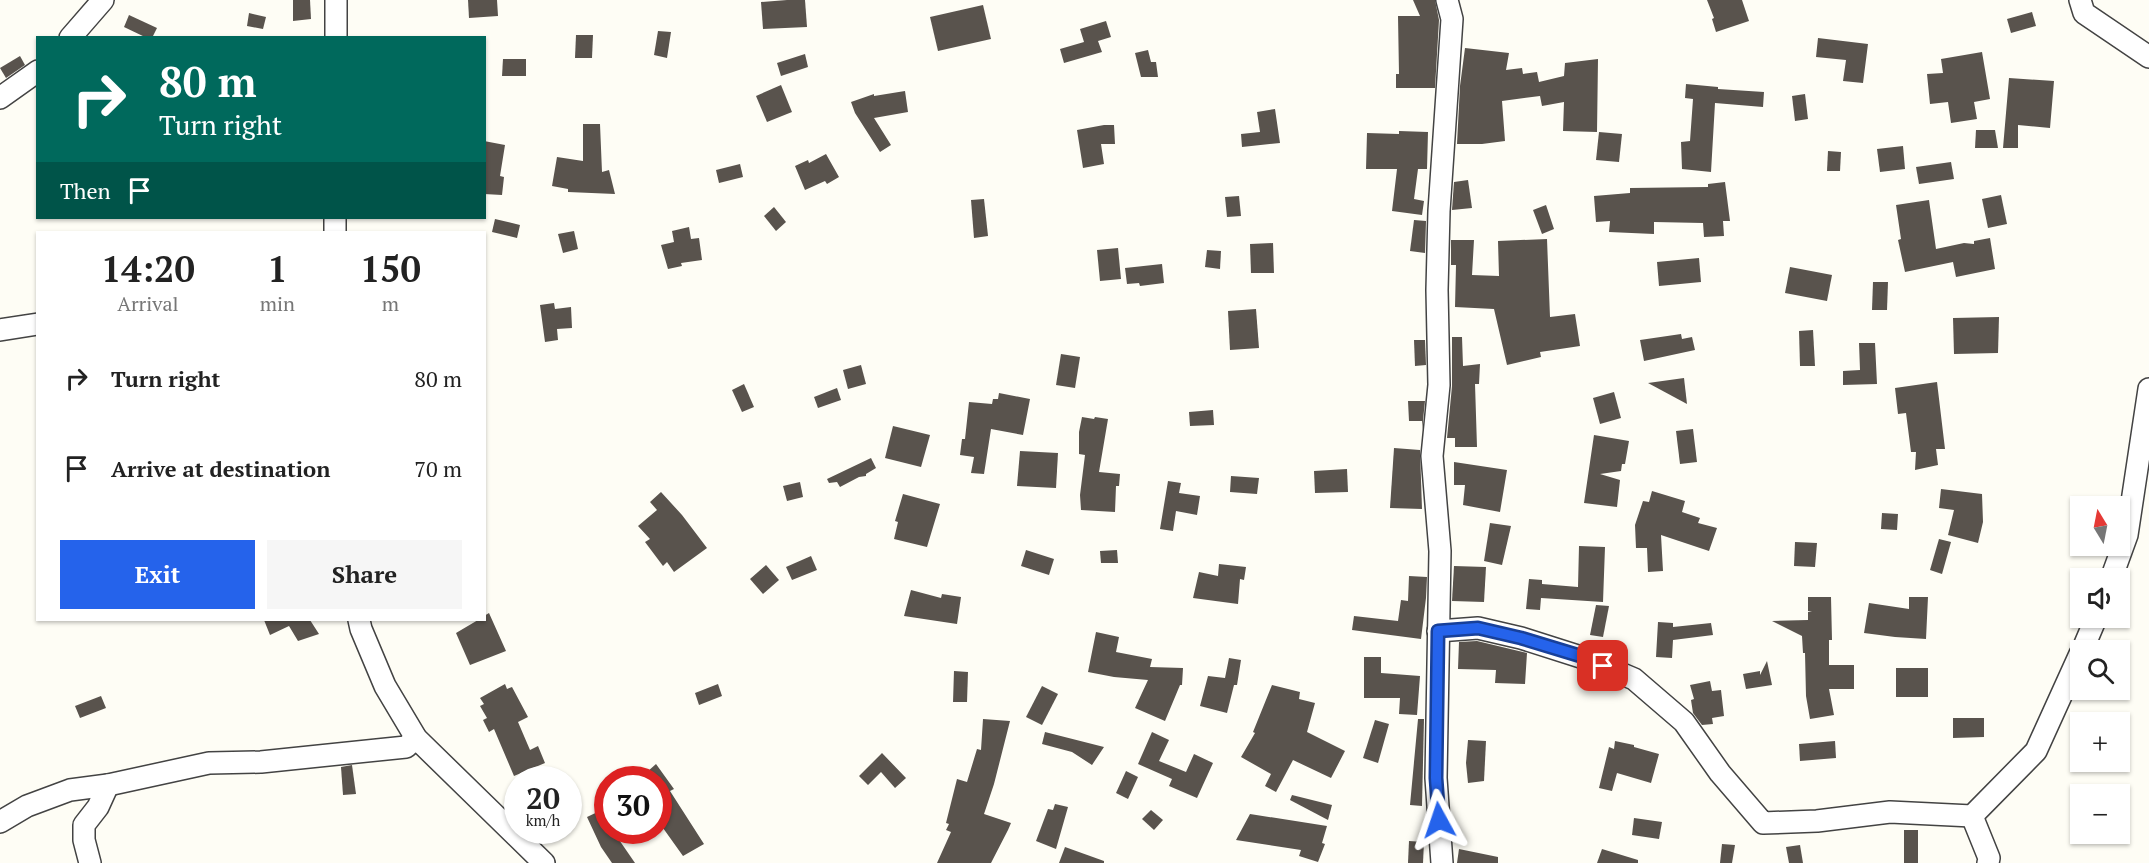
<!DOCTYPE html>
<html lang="en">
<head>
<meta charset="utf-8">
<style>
	:root { --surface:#fff; --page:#f6f6f6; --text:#222; --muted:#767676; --accent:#2563eb }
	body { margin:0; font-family:"PT Serif",serif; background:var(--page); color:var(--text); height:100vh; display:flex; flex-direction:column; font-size:22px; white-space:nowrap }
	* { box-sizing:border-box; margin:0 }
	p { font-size:20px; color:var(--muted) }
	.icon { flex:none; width:33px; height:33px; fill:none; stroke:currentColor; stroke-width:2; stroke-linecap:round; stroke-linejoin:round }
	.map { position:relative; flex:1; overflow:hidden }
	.side { position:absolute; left:36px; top:231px; width:450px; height:390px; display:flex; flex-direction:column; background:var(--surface); border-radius:0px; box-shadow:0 2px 4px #0004 }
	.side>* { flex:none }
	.guide { position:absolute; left:36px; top:36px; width:450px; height:183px; border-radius:0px; box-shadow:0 2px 4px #0004; background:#00695c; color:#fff; overflow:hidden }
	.needle { width:39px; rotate:350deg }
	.controls { position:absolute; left:2070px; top:496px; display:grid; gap:12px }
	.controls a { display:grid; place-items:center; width:60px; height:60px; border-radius:0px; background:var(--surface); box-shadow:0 2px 4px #0004; font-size:30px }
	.speed { position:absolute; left:504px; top:766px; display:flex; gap:12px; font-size:30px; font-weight:700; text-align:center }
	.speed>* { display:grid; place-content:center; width:78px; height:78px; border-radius:50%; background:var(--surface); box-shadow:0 2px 4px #0004; line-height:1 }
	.speed small { font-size:15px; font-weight:400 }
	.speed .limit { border:9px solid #d22; background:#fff; color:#111 }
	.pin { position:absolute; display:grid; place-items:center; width:51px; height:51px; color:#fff; margin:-26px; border-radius:12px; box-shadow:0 3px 9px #0006 }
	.me { position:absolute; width:66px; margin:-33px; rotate:355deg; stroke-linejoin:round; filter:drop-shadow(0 0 4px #0008) }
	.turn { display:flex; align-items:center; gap:21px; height:126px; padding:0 24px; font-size:27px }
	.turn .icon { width:78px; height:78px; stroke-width:2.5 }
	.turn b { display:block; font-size:42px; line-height:51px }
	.then { display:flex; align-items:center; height:57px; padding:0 24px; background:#0003; gap:12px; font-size:22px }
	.eta { display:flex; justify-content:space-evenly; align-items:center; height:102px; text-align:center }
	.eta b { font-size:36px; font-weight:700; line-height:42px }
	.cta { display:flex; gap:12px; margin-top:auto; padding:12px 24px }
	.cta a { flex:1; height:69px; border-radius:0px; background:var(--accent); color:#fff; font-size:24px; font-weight:700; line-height:69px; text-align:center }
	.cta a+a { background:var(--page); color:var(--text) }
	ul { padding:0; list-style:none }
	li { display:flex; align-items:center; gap:18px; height:90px; padding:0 24px }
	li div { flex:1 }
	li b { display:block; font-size:22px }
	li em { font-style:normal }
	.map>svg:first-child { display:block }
</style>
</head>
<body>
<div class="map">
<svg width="2149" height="863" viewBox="0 0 2149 863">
	<rect width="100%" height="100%" fill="#fefdf5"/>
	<g fill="#59534d">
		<polygon points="293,0 310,0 311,19 293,21"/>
		<polygon points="468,0 497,0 498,16 469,18"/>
		<polygon points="787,0 805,0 807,27 763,29 761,2"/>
		<polygon points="1413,0 1435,0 1439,20 1435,88 1396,88 1396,74 1399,74 1398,16 1420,16"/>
		<polygon points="1707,0 1742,0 1749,21 1716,32 1712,19 1714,18"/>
		<polygon points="983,5 991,39 938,51 930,17"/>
		<polygon points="2032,12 2036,26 2011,33 2007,19"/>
		<polygon points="249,13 266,17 263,29 247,26"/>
		<polygon points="129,15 157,28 152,38 147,38 124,27"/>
		<polygon points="1106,21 1111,37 1098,41 1102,52 1064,63 1060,49 1084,42 1080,29"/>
		<polygon points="658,31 671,32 667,58 654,55"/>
		<polygon points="576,35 593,35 592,58 575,58"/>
		<polygon points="1818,38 1868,44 1863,83 1843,81 1846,60 1816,57"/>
		<polygon points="1465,48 1509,53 1506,70 1522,68 1523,74 1537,72 1539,82 1564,76 1565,63 1598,59 1597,132 1563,131 1564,102 1542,106 1540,96 1502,101 1505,141 1482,144 1457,144 1460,86"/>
		<polygon points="1148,50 1151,62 1156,62 1158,77 1141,77 1135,53"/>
		<polygon points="1982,52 1990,99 1974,102 1977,119 1951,123 1948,102 1930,104 1927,74 1943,73 1941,59"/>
		<polygon points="805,54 808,67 781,76 777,63"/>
		<polygon points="20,56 25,65 6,78 0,68"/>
		<polygon points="503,59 526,59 526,76 502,76"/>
		<polygon points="2009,78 2054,81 2050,128 2018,125 2018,148 2003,148"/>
		<polygon points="1686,84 1718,87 1718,89 1764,92 1763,107 1715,103 1711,172 1682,169 1681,142 1690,141 1693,99 1685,98"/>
		<polygon points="781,85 792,112 767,122 756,96"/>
		<polygon points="905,91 908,112 874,118 891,145 880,152 855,113 851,102 874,94 874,96"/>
		<polygon points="1805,94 1808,119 1795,121 1792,96"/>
		<polygon points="1275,109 1280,143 1242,147 1241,134 1260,132 1257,112"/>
		<polygon points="583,124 600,124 602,172 609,170 615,194 568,192 568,189 552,186 557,157 583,161"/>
		<polygon points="1104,125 1114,125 1115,144 1101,144 1104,164 1083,168 1077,130"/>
		<polygon points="1976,130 1995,130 1998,148 1975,148"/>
		<polygon points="1399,131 1428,132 1427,169 1418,169 1414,199 1424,201 1422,215 1392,211 1397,169 1366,169 1367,133 1399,134"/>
		<polygon points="1599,132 1622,134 1619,162 1596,160"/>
		<polygon points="484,141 505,145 500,176 504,177 502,195 484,194"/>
		<polygon points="1903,146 1905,169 1880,172 1877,149"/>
		<polygon points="1828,151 1841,152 1840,171 1827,171"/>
		<polygon points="826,154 839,177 827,184 825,181 805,190 795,166 808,160 809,163"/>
		<polygon points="1951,162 1954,179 1919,184 1916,167"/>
		<polygon points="740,164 743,177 719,183 716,170"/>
		<polygon points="1468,180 1472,208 1452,210 1454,182"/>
		<polygon points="1725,182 1730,221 1723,221 1724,236 1704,237 1703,223 1654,222 1654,234 1609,232 1610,221 1596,222 1594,196 1630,193 1630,188 1708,187 1708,184"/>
		<polygon points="2001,195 2007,224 1988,228 1982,199"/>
		<polygon points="1239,196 1241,216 1227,217 1225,197"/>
		<polygon points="984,199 988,236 974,238 971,200"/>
		<polygon points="1929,200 1936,249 1964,243 1974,244 1974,241 1990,238 1995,269 1956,277 1953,262 1905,272 1898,240 1901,239 1896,205"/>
		<polygon points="1546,205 1554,229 1542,234 1533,210"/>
		<polygon points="774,207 786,222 776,231 764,216"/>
		<polygon points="495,219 520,225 517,238 492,232"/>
		<polygon points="1414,220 1426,221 1425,253 1410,251"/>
		<polygon points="689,227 691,239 699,238 702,260 681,263 682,266 668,269 661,245 674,242 672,231"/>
		<polygon points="574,231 578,249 563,253 558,234"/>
		<polygon points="1547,239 1550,317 1575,314 1580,346 1540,352 1541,357 1507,365 1494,309 1455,307 1456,265 1451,265 1451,240 1474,240 1472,275 1499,276 1498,241"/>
		<polygon points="1273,243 1274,273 1251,273 1250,244"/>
		<polygon points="1118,248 1121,279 1100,281 1097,250"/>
		<polygon points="1207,250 1221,251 1220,269 1205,267"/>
		<polygon points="1699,258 1701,282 1659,286 1657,262"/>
		<polygon points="1162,264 1164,283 1140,286 1139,283 1127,284 1125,268"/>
		<polygon points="1790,267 1832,275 1827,301 1785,293"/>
		<polygon points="1873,282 1888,282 1887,310 1872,310"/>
		<polygon points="554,303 555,309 571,307 572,328 557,329 558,340 545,342 540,305"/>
		<polygon points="1256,309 1259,348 1230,350 1228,311"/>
		<polygon points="1999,317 1998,353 1954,354 1953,318"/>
		<polygon points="1813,330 1815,366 1800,366 1799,331"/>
		<polygon points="1681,334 1682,339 1692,337 1695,350 1644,361 1640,340"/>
		<polygon points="1452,337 1462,337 1463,366 1480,364 1479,384 1475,384 1477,447 1455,447 1455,438 1447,438 1452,386"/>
		<polygon points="1414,340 1425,340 1426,365 1415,366"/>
		<polygon points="1859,343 1875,343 1877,384 1843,385 1843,371 1860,370"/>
		<polygon points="1061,354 1080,357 1075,388 1056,385"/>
		<polygon points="861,365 866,384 848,389 843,370"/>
		<polygon points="1684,378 1687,404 1648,383"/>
		<polygon points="1937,382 1945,449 1936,449 1938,465 1915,470 1916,452 1911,452 1906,413 1898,414 1895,388"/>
		<polygon points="744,384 754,407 742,412 732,390"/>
		<polygon points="837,388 841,400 818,408 814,397"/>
		<polygon points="1614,392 1621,418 1600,424 1593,398"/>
		<polygon points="999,393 1030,399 1023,435 991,429 984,474 971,473 974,457 960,455 962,439 965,439 969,402 992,404 993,399 998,399"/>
		<polygon points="1408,401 1425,401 1422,430 1422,421 1409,421"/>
		<polygon points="1213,410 1214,425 1190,426 1189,412"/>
		<polygon points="1082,417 1094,419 1095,417 1108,419 1099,472 1120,474 1119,486 1116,486 1115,512 1081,510 1080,495 1085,455 1079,454 1079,432"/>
		<polygon points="893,426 930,435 921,467 885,458"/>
		<polygon points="1693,429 1697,462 1680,464 1676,431"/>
		<polygon points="1594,435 1629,441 1625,464 1622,464 1621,471 1600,474 1620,480 1617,507 1584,503"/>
		<polygon points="1394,448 1420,450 1422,509 1390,508"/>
		<polygon points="1020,451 1058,453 1056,488 1017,486"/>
		<polygon points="871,458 876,468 866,474 866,476 859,477 840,487 837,482 829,483 827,479"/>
		<polygon points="1454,462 1507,470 1500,512 1463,505 1465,485 1454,485"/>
		<polygon points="1347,469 1348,492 1315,493 1314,471"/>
		<polygon points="1231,476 1259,478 1257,494 1230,492"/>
		<polygon points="1168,481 1181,483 1179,493 1200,496 1197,515 1176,511 1173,531 1160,529"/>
		<polygon points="800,482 803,497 787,501 783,486"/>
		<polygon points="1941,489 1982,494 1983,522 1978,543 1948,535 1954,510 1939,508"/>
		<polygon points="1652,491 1685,501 1682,512 1700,518 1698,523 1717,528 1709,551 1661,535 1663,571 1648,572 1647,548 1636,548 1635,525 1643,501 1649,502"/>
		<polygon points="661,492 682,515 707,548 674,572 667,562 663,566 645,542 650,539 638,526 657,510 650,502"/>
		<polygon points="903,494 940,504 927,547 894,539 898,522 895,521"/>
		<polygon points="1882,513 1898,514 1897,530 1881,529"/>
		<polygon points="1490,523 1511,526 1502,565 1484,561"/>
		<polygon points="1939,539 1951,542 1942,574 1930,570"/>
		<polygon points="1795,542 1817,543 1815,567 1794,566"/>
		<polygon points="1579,546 1605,547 1603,602 1541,598 1540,610 1526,609 1529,579 1542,580 1542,584 1578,587"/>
		<polygon points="1026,550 1054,559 1049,575 1021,566"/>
		<polygon points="1117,550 1118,563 1101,563 1100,551"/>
		<polygon points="811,556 817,570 792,580 786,567"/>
		<polygon points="1219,564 1246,567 1244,580 1240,579 1238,604 1193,598 1199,572 1218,576"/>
		<polygon points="766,565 779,580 763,594 750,579"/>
		<polygon points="1454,566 1486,567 1484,602 1452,601"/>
		<polygon points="1409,576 1427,577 1426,598 1421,639 1352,630 1354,616 1398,621 1401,600 1408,601"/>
		<polygon points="911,590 941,598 942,594 961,597 957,624 904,616"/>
		<polygon points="1808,597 1831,597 1832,640 1829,640 1829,665 1854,665 1854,689 1829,689 1834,715 1810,719 1806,696 1805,653 1803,653 1802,636 1772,621 1808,620 1808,612 1812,611 1808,611"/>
		<polygon points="1909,597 1928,597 1926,639 1895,637 1864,633 1869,603 1909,609"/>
		<polygon points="1596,605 1609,606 1603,637 1590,635"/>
		<polygon points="489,613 506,651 470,665 456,633 478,620 484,620 484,616"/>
		<polygon points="264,620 310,620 319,634 298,641 289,626 270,635"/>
		<polygon points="1658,622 1673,623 1673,627 1711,623 1713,635 1673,640 1672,658 1656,657"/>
		<polygon points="1096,632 1119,637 1116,652 1152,659 1150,667 1183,668 1182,685 1180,685 1165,721 1135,708 1148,680 1114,677 1088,672"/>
		<polygon points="1477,641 1527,653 1525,684 1495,683 1496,670 1458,669 1459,642"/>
		<polygon points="1364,657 1381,657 1381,673 1420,676 1417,715 1399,714 1400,698 1364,698"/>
		<polygon points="1229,658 1241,660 1237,685 1234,685 1227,713 1200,706 1208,676 1225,678"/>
		<polygon points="1767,661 1772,685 1746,689 1743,674 1760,671 1760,675"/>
		<rect x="1896" y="668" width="32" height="29"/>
		<polygon points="954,671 968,672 967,702 953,702"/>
		<polygon points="1710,681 1712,691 1721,690 1724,716 1712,718 1713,724 1702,725 1693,713 1691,700 1694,699 1690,685"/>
		<polygon points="505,684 507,689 512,687 528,717 518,722 530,750 538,746 545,763 514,776 494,729 489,732 483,720 487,718 480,706 484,704 480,698"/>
		<polygon points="718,684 722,696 699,705 695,693"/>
		<polygon points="1272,685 1300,692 1299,699 1315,703 1307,732 1345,751 1331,778 1293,760 1276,792 1265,786 1271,774 1241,757 1255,733 1253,732"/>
		<polygon points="1042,686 1058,694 1042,725 1026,717"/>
		<polygon points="101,696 106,708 80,718 75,706"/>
		<polygon points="1953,718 1984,718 1984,737 1953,738"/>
		<polygon points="983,719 1010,721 994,784 984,814 1011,823 1008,830 991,863 937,863 951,832 946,830 949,824 946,823 957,779 967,782 977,749 981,750"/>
		<polygon points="1418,719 1424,719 1422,806 1410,805"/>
		<polygon points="1375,720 1389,724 1378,763 1363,758"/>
		<polygon points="1045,732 1104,747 1092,765 1072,752 1042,744"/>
		<polygon points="1152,732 1169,740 1159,761 1186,772 1194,754 1213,763 1197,798 1169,786 1172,779 1138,764"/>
		<polygon points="1468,740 1486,741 1484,781 1468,783 1466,763"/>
		<polygon points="1615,741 1634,745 1634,747 1659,754 1651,783 1617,773 1612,791 1599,788 1609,747 1614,749"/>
		<polygon points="1835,741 1836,758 1800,761 1799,744"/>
		<polygon points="882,753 906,778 895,788 881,772 868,785 859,776"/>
		<polygon points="656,764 674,789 670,791 704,844 683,856 658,821 658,780 638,780"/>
		<polygon points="352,765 356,794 343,795 341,767"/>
		<polygon points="1126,771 1138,777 1128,799 1116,793"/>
		<polygon points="1292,795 1332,805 1328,820 1290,800"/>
		<polygon points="1055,804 1068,807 1056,849 1036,841 1048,809 1053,810"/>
		<polygon points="608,807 608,831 613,831 635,863 612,863 601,847 587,817"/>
		<polygon points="1151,810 1163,820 1154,830 1142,819"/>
		<polygon points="1250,814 1327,826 1322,843 1325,844 1318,862 1299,856 1301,850 1236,840"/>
		<polygon points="1634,818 1662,822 1659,839 1632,835"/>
		<rect x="1904" y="830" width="14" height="33"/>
		<polygon points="1409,841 1424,842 1423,863 1408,863"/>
		<polygon points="1722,844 1735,845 1732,863 1720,863"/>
		<polygon points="1800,845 1803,863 1789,863 1786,847"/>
		<polygon points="1065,847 1104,861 1104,863 1059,863"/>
		<polygon points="1459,849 1498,857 1498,863 1457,863"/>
		<polygon points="1602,849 1638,860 1638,863 1597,863"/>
	</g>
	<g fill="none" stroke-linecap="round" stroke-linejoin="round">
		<defs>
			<g id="minor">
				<polyline points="2080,0 2084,13 2149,57"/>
				<polyline points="70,38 103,0"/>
				<polyline points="336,38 336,0"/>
				<polyline points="0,98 38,71"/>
				<polyline points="335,232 335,218"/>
				<polyline points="0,330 38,324"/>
				<polyline points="2111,579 2127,535 2149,389"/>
				<polyline points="359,620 361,629 385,686 416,738 544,863"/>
				<polyline points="1438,631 1478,628 1521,638 1587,659 1634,679 1684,722 1720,773 1763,823 1817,821 1890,812 1972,816 2036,751 2080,654"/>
				<polyline points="2082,651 2096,618"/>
				<polyline points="1972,816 1989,858 1988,863"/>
				<polyline points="0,822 27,806 70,790 108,785 209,763 261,762 406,747 416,738"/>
				<polyline points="90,863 84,840 84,825 98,807 108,785"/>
				<polyline points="1442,863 1436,778 1440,551 1432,456 1439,385 1437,290 1439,211 1452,19 1447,0"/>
			</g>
		</defs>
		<use href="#minor" stroke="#434343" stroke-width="24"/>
		<use href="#minor" stroke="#fff" stroke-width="21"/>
	</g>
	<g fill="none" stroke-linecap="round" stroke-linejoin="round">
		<defs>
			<polyline id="route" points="1439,820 1436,778 1438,631 1478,628 1521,638 1587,658 1603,666"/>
		</defs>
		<use href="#route" stroke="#184099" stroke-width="15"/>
		<use href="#route" stroke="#2563eb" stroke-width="10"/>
	</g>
</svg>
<div class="controls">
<a><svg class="needle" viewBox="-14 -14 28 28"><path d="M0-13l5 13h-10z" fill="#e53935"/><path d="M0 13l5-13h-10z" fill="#767676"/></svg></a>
<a><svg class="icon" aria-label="sound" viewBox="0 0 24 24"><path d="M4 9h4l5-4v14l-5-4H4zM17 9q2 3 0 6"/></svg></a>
<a><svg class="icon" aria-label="search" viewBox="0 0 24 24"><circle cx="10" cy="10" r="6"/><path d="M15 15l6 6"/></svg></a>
<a>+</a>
<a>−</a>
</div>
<div class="speed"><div>20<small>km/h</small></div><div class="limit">30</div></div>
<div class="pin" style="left:1603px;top:666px;background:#d93025"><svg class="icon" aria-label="arrive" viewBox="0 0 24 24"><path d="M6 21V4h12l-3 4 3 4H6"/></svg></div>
<svg class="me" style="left:1439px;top:820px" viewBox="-20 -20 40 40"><path d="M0-17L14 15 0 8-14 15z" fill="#2563eb" stroke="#fff" stroke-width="4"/></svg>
<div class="guide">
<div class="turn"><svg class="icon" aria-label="right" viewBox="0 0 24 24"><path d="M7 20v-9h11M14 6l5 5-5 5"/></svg><div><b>80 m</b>Turn right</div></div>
<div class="then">Then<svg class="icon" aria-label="arrive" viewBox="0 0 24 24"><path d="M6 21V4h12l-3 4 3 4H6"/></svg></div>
</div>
<section class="side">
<div class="eta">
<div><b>14:20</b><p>Arrival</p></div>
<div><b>1</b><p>min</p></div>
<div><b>150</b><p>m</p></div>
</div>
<ul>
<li><svg class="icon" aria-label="right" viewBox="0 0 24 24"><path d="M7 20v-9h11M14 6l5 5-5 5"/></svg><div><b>Turn right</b></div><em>80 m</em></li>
<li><svg class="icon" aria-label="arrive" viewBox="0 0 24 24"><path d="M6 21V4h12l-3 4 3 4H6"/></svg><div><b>Arrive at destination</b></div><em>70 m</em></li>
</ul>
<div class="cta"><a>Exit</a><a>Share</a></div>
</section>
</div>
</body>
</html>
